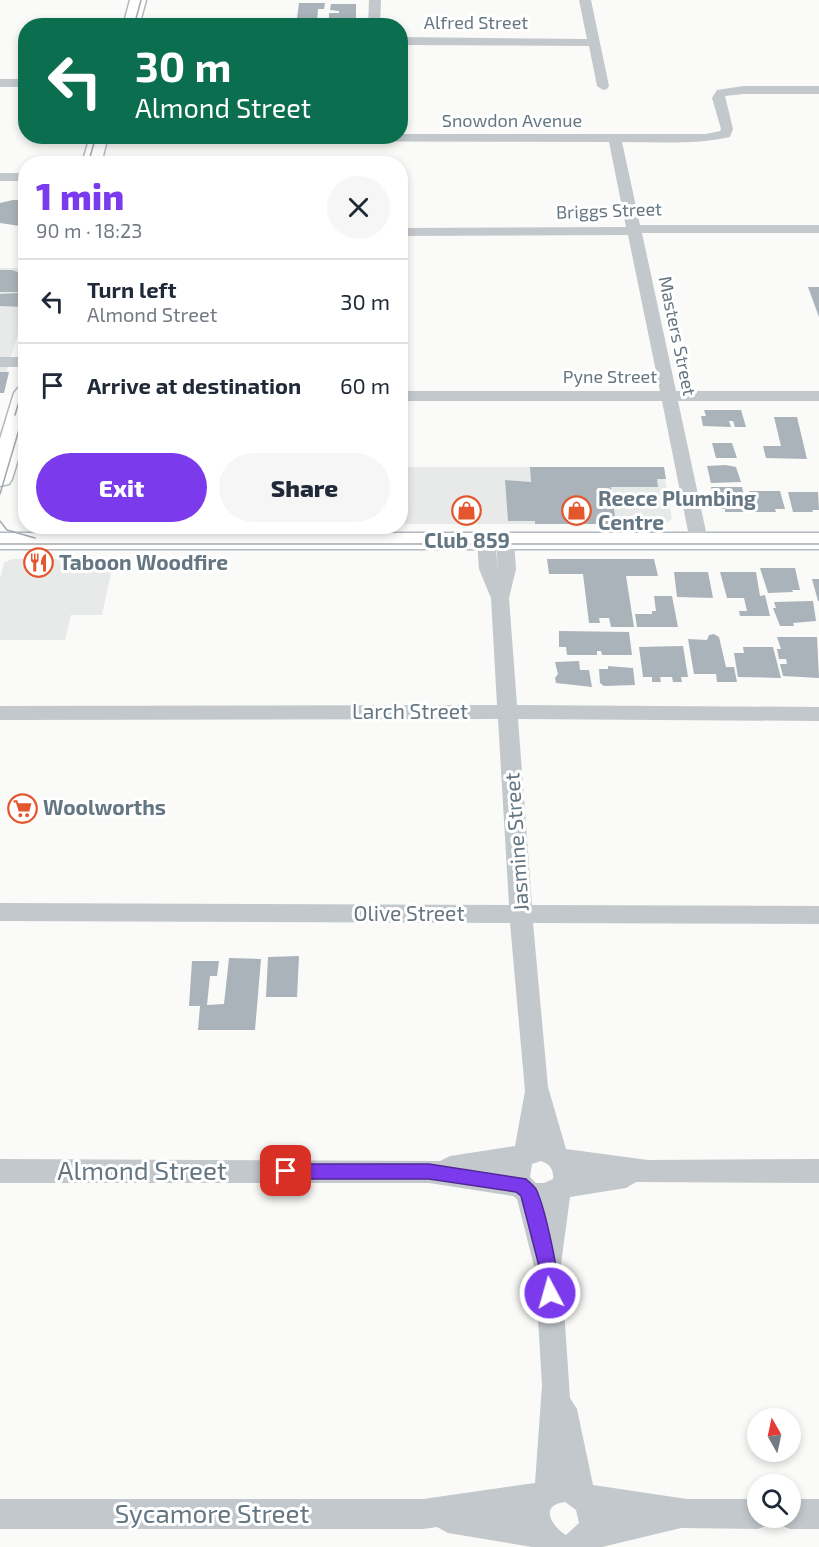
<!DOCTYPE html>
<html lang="en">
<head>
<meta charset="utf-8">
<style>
	:root { --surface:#fff; --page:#f6f6f7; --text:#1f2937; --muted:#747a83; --line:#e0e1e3; --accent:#7c3aed }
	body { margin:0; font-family:"Exo 2",sans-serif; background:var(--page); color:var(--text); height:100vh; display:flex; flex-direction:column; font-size:22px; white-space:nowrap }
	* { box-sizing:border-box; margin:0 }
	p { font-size:20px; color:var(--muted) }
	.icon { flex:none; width:33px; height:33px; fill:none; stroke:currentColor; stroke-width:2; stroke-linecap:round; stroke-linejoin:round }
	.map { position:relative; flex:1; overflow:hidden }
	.drawer { position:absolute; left:18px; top:156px; width:390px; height:378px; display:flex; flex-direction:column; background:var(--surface); border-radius:24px; box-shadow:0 3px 9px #0003 }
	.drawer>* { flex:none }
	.hud { position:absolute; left:18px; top:18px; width:390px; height:126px; border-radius:24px; box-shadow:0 3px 9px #0003; background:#0b6e4f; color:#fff; overflow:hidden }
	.needle { width:39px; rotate:351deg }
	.buttons { position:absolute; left:747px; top:1408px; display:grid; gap:12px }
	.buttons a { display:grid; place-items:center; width:54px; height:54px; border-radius:50%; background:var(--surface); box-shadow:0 3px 9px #0003; font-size:30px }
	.pin { position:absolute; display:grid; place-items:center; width:51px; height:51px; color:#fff; margin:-26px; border-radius:12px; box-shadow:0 3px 9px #0006 }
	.me { position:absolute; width:66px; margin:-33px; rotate:354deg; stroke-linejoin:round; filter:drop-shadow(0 0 4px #0008) }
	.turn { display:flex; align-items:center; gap:21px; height:126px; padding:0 18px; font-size:27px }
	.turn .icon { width:78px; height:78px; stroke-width:2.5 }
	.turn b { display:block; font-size:42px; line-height:51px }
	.round { display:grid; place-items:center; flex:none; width:63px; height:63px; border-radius:32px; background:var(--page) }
	.headline { display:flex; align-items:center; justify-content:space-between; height:102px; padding:0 18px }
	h1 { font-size:36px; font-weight:800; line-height:45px; color:var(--accent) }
	.action { display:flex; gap:12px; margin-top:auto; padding:12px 18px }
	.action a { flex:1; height:69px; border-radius:36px; background:var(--accent); color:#fff; font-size:24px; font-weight:800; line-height:69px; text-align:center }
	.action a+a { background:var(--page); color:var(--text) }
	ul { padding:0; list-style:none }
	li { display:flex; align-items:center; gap:18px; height:84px; padding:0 18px; border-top:2px solid var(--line) }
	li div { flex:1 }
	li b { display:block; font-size:22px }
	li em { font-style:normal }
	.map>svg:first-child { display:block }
</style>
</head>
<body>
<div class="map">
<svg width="819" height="1547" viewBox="0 0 819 1547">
	<rect width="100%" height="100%" fill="#fafaf8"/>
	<g fill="#e8e9e9">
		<polygon points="0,268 26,268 25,310 0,394"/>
		<polygon points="401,467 663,467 672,519 665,524 401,524"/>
		<polygon points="12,559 114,559 102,615 71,615 65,640 0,640 0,579 4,563"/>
	</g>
	<g fill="#aab3b9">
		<polygon points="299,3 325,3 324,9 318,9 317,23 323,23 323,26 296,26"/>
		<polygon points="331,4 356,4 356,20 329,20 329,13 339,13 339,11 330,10"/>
		<polygon points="332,21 350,21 350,26 331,26"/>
		<polygon points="13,200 26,200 26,215 19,216 26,216 26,227 0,223 0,203"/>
		<polygon points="0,270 12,270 26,275 26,292 0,292"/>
		<polygon points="808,287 819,287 819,317"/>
		<polygon points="17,293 26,293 26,307 0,306 0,294"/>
		<polygon points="0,372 9,372 4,393 0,393"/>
		<polygon points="704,410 741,410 746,427 735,427 733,421 729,421 731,427 703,426 701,416 706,416"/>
		<polygon points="774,417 797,417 807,459 766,458 763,446 781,446"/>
		<polygon points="712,443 732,443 737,458 716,458"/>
		<polygon points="726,465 736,467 741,482 711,483 707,466"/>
		<polygon points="530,467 664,467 666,479 657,479 658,487 611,487 616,524 535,524 535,521 508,521 505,480 531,482"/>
		<polygon points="711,487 742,487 748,512 725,512 725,509 716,509"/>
		<polygon points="749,491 780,491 785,509 775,509 776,512 754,512"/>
		<polygon points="788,492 818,492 819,510 812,510 813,512 793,512"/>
		<polygon points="547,559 654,559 658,576 626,576 634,627 611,627 609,618 599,618 600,623 589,623 583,574 549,574"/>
		<polygon points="760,568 795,568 800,590 792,590 793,592 768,593"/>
		<polygon points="674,572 708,572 713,598 677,597"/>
		<polygon points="720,572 756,572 760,596 765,595 770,616 740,616 739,611 747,611 744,598 727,598"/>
		<polygon points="812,579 819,579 819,601 818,601"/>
		<polygon points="654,596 672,596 678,627 637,627 635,614 652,614 652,611 656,611"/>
		<polygon points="813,601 816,621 793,623 794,626 780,626 773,608 776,608 774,602"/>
		<polygon points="559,631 629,632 632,655 602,655 601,651 597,651 597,655 567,655 566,647 559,647"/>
		<polygon points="714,634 719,637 726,667 734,667 737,682 717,682 716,674 694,674 688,639 707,640 709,635"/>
		<polygon points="777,637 817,637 819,678 783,676 780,664 787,664 786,659 779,659 777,649 781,649"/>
		<polygon points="683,646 688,677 681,677 682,682 673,682 672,677 660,677 661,682 652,682 652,677 643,677 639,647"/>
		<polygon points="743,647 773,647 781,678 738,677 734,653 744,653"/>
		<polygon points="579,661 580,670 589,670 592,687 556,683 555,678 558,674 555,662"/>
		<polygon points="608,666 633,668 635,685 604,686 600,683 599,669 608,669"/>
		<polygon points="299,956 297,997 266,997 268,957"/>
		<polygon points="229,958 261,959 255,1030 198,1030 200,1006 189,1006 192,961 219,961 217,976 210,976 207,1005 224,1004"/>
	</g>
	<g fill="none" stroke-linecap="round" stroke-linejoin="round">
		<defs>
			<g id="secondary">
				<polygon points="130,0 146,0 139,26 123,26"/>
				<polygon points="90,136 108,136 101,164 82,164"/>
				<polygon points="26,386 26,434 12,479 9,484 0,486 0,439 14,393 18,388"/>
				<rect x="0" y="533" width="819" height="16"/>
			</g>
		</defs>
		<use href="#secondary" stroke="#b3babf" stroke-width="3"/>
		<g fill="#c3c8cc" fill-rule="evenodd">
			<polygon points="369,0 381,0 380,26 368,26"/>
			<polygon points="579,0 591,0 609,86 607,89 603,90 597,86 589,46 400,45 400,37 587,39"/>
			<rect x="0" y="79" width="26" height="8"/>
			<path d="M 743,86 L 819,86 L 819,94 L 743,94 L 725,96 L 733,129 L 730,137 C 695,145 658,142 622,142 L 640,225 L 819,225 L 819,233 L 642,233 L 676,391 L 819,391 L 819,401 L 678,401 L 708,541 L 705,545 L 693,545 L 690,541 L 662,401 L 400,401 L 400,391 L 660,391 L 628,235 L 400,236 L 400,228 L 626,227 L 609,142 L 99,141 L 93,137 L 400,136 L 400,134 L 706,134 L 720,131 L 721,129 L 712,98 L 717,90 Z"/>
			<rect x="0" y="173" width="26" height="8"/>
			<rect x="0" y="357" width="26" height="10"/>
			<path d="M 486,535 L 492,537 L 495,541 L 498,570 L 496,541 L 499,537 L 511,537 L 514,541 L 516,569 L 509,598 L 517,705 L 819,707 L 819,721 L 518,719 L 532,905 L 819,906 L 819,924 L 533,923 L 548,1087 L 566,1149 L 648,1160 L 819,1159 L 819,1183 L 636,1182 L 626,1188 L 570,1197 L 561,1264 L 570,1398 L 577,1409 L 593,1485 L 687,1499 L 758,1499 L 758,1518 L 772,1518 L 769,1525 L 758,1529 L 681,1528 L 602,1547 L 532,1547 L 448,1533 L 437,1527 L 423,1529 L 0,1529 L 0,1499 L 423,1499 L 535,1483 L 542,1385 L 535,1270 L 517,1199 L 513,1196 L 429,1183 L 0,1183 L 0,1159 L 440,1161 L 450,1156 L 515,1146 L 525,1091 L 510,923 L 0,921 L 0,903 L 509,905 L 498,719 L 0,720 L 0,706 L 497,705 L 491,598 L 479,569 L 477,541 L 480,537 ZM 541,1161 C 550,1164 554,1170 553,1179 L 544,1183 L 536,1183 L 530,1177 L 532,1164 ZM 565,1502 L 576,1510 L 579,1523 L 566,1535 C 551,1526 539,1505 565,1502 Z"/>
			<polygon points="790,1499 819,1499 819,1529 790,1529 779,1525 776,1518 790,1518"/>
		</g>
		<use href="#secondary" fill="#fff" fill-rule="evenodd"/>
		<g stroke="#a2aab0" stroke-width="1.5">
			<polyline points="134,26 141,0"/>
			<polyline points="88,164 96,136"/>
			<polyline points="15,415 26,377"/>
			<polyline points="0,494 26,406"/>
			<polyline points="0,521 7,530 35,538"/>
			<polyline points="0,544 819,544"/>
		</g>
	</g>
	<path fill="#7c3aed" stroke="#51269a" stroke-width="1.5" d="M 286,1164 L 429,1164 L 526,1179 C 529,1182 533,1185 536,1189 C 544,1205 563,1284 557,1299 L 550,1302 L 544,1299 L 540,1270 L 521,1196 L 516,1192 L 429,1179 L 286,1179 L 280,1177 L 277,1171 L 280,1166 Z"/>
	<defs>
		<symbol id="shop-ring" viewBox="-11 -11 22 22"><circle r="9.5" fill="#fff" stroke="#e4572e" stroke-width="1.5"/><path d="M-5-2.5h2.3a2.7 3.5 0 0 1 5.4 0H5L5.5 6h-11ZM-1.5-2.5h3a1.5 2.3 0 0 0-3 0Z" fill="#e4572e"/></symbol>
		<symbol id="restaurant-ring" viewBox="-11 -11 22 22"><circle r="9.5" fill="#fff" stroke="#e4572e" stroke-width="1.5"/><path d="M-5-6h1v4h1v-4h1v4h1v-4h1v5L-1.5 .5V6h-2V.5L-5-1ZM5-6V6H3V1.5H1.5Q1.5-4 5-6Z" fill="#e4572e"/></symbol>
		<symbol id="supermarket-ring" viewBox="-11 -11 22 22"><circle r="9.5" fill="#fff" stroke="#e4572e" stroke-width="1.5"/><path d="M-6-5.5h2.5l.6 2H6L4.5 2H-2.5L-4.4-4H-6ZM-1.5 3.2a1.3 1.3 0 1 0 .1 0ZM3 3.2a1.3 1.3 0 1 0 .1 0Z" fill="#e4572e"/></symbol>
	</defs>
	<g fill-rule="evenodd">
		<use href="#shop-ring" x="450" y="494" width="33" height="33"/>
		<use href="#shop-ring" x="560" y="494" width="33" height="33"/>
		<use href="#restaurant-ring" x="22" y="546" width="33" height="33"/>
		<use href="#supermarket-ring" x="6" y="792" width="33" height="33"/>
	</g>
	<g text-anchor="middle" stroke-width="6" stroke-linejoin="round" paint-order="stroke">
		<g font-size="18" fill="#657683" stroke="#fff">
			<text x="476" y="29">Alfred Street</text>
			<text x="512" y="127">Snowdon Avenue</text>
			<text transform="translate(609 211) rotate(-2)" y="6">Briggs Street</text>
			<text transform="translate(677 336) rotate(78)" y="6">Masters Street</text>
			<text x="610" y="383">Pyne Street</text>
		</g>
		<g font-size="21" font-weight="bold" fill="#657683" stroke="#fff" text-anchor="start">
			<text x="598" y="506">Reece Plumbing<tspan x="598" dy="24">Centre</tspan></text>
			<text x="467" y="548" text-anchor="middle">Club 859</text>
			<text x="59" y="570">Taboon Woodfire</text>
			<text x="43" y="815">Woolworths</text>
		</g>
		<g font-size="21" fill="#657683" stroke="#fff">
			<text x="410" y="719">Larch Street</text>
			<text transform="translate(517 842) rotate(-94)" y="7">Jasmine Street</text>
			<text x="409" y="921">Olive Street</text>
		</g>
		<g font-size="26" fill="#657683" stroke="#fff">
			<text x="142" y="1180">Almond Street</text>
			<text x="212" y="1523">Sycamore Street</text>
		</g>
	</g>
</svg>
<div class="buttons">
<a><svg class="needle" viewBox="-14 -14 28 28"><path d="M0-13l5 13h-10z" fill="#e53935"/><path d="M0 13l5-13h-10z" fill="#747a83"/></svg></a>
<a><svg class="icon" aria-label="search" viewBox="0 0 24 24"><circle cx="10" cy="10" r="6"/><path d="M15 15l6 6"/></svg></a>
</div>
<div class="pin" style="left:286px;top:1171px;background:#d93025"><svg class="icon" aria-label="arrive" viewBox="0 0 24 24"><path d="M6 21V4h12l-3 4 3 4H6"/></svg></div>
<svg class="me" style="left:550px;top:1293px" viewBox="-20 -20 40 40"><circle r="17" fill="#7c3aed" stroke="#fff" stroke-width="3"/><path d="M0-11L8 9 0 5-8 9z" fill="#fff"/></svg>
<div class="hud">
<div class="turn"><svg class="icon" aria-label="left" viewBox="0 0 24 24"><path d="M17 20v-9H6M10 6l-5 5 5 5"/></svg><div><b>30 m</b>Almond Street</div></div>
</div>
<section class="drawer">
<div class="headline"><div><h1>1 min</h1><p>90 m · 18:23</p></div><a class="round"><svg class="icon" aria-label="close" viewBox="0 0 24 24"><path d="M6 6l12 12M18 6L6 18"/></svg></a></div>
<ul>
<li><svg class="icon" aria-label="left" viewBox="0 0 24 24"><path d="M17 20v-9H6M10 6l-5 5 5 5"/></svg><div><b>Turn left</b><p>Almond Street</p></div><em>30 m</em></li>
<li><svg class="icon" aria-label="arrive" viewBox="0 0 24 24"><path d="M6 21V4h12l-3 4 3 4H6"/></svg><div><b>Arrive at destination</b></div><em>60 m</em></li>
</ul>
<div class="action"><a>Exit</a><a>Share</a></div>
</section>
</div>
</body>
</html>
